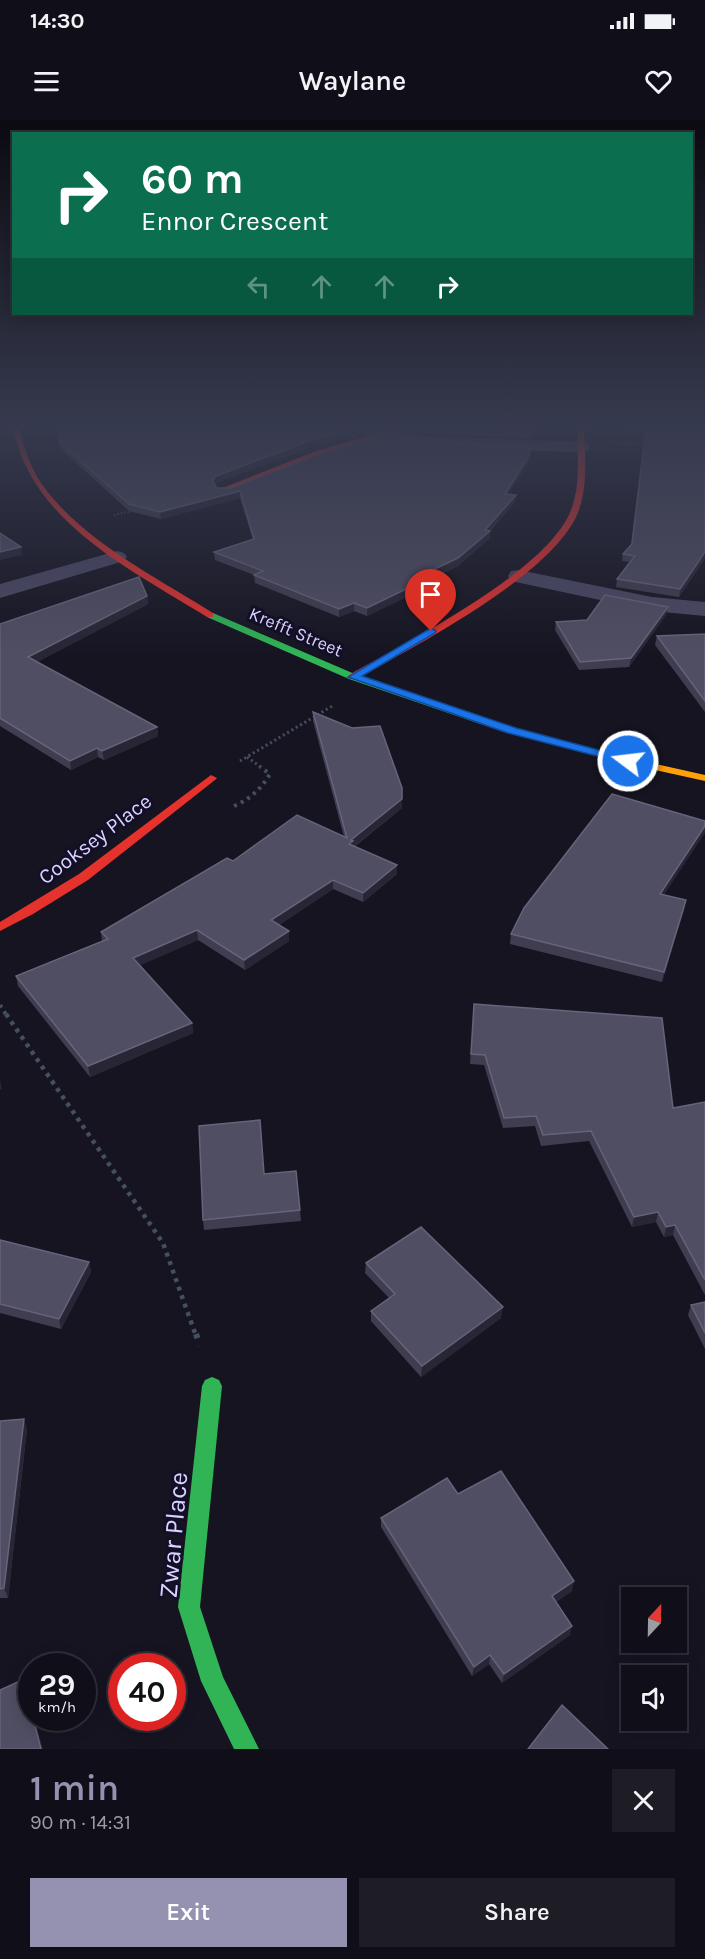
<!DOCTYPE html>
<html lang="en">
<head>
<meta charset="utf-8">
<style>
	:root { --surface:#100f19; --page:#1e1d26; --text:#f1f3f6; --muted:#9c9ca2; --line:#302f38; --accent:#9591b1 }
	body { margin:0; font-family:Karla,sans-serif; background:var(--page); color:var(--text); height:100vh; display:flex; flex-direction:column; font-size:22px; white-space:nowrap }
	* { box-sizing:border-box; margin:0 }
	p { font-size:20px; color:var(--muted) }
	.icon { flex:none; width:33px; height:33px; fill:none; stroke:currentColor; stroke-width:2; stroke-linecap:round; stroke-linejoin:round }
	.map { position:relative; height:1629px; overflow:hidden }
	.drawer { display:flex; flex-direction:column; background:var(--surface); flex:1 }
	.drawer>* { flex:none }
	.banner { position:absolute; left:12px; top:12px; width:681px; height:183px; border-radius:0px; box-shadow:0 3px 15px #0003,0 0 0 2px var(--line); background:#0b6e4f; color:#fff; overflow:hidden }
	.needle { width:39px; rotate:22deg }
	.fabs { position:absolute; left:621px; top:1467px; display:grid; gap:12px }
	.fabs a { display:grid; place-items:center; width:66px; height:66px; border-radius:0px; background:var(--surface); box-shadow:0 3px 15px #0003,0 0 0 2px var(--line); font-size:30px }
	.speed { position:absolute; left:18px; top:1533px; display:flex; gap:12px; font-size:30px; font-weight:700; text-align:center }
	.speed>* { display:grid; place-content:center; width:78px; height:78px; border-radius:50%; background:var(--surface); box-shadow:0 3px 15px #0003,0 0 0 2px var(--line); line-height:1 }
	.speed small { font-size:15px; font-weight:400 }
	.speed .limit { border:9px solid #d22; background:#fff; color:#111 }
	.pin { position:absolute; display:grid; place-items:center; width:51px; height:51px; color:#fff; margin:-62px -26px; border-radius:50% 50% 50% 0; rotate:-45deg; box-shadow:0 0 6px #0007 }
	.pin .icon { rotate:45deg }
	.me { position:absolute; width:66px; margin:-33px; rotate:285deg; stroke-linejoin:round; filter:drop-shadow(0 0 4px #0008) }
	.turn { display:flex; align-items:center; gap:21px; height:126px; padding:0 30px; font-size:27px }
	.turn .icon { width:78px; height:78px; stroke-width:2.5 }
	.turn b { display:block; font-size:42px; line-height:51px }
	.lanes { display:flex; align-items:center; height:57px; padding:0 30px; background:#0003; justify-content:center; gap:30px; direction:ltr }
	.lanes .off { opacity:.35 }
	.round { display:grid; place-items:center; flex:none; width:63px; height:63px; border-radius:0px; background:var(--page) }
	.headline { display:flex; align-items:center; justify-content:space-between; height:102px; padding:0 30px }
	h1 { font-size:36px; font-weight:600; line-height:45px; color:var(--accent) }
	.button { display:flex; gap:12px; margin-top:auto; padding:12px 30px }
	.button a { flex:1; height:69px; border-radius:0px; background:var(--accent); color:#fff; font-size:24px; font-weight:600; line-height:69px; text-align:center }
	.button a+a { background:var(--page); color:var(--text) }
	.status { display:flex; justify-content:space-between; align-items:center; height:42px; padding:0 30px; background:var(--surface); direction:ltr }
	.status svg { height:16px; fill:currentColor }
	header { display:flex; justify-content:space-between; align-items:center; height:78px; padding:0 30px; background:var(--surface); font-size:27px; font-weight:600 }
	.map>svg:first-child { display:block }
</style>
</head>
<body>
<div class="status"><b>14:30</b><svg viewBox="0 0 49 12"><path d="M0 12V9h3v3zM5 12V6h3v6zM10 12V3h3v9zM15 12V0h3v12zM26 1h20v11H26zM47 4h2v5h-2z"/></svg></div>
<header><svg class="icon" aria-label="menu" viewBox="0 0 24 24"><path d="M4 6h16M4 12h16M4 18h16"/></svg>Waylane<svg class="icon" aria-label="heart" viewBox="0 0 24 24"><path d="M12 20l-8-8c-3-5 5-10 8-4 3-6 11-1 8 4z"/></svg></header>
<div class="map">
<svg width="705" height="1629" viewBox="0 0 705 1629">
	<rect width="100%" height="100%" fill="#161421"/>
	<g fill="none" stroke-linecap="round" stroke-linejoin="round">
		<g stroke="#44505f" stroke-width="2" stroke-dasharray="1.5 2" stroke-linecap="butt">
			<polyline points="613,323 647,324"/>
			<polyline points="114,395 133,391"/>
		</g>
		<g stroke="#44505f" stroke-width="3" stroke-dasharray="2 3" stroke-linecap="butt">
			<polyline points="247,637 262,648"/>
			<polyline points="240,641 334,585"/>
		</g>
		<g stroke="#44505f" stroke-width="4" stroke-dasharray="3 4.5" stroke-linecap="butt">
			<path d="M 234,686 C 250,679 261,669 270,654 L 260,647"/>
			<polyline points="0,885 7,896"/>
		</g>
		<polyline stroke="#44505f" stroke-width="4.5" stroke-dasharray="4 5" stroke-linecap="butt" points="6,894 163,1123 196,1216"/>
		<polyline stroke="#44505f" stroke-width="6" stroke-dasharray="4.5 8" stroke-linecap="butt" points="196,1214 200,1226"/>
		<g fill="#4a4962" fill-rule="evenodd">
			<path d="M 349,308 L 374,308 L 425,316 L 581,322 L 587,323 L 590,327 L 587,331 L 581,332 C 505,329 424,334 351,311 Z"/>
			<polygon points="117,431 124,433 127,437 124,441 0,478 0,464"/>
			<polygon points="519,450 652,477 705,482 705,496 652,491 511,461 508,456 511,451"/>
		</g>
		<g fill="#30b455" fill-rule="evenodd">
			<polygon points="207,493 213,493 357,555 510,609 505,612 501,611 349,559 207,497"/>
			<polygon points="212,1257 219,1260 222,1266 200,1487 223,1557 259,1629 234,1629 201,1561 178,1487 202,1266 205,1260"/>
		</g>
		<polygon fill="#ff9f0a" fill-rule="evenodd" points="505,606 629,638 705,655 705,661 628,644 501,611 501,607"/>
		<g fill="#e5322d" fill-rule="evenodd">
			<path d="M 13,308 L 19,308 C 24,327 30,347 41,363 C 81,420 156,457 213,493 L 213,497 L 207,497 C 132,450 32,403 13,308 Z"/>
			<path d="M 578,308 L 584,308 C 585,335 588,364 579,390 C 556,454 416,525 357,559 L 349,559 L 349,555 C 407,522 548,451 571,390 C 581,364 577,335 578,308 Z"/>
			<polygon points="380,313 382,316 322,335 227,371 220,369 316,331"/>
			<polygon points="211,655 217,658 215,660 88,760 33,794 0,811 0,802 79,754"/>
		</g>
	</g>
	<g fill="#403d50">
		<polygon points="388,308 531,308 531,318 425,314"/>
		<polygon points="631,308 705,308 705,438 679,477 616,467 617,459 629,442 622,441 623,434 631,424 645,312 632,311"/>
		<polygon points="356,315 312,327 216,363 215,365 217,368 231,368 436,323 530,326 528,343 508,374 515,382 490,411 490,418 458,446 431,459 431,465 367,496 354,491 339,497 255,463 254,455 215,440 214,432 253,420 240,378 161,399 129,391 60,328 59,322"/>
		<polygon points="147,476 148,484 37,542 157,607 158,616 104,640 98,637 71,650 0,606 0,504"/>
		<polygon points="666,495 629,547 579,550 555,510 556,502"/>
		<polygon points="705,514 705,592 655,525 657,516"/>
		<polygon points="313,592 402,688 354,727 397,745 397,754 363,782 333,769 279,805 289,821 245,850 198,820 140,845 192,903 193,913 90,957 18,866 16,856 102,821 101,812 233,741 344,717 313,601"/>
		<polygon points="664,775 684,790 662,862 510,824 511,814"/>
		<polygon points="474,884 673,988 705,982 705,1175 673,1115 664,1117 656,1102 632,1107 589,1021 541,1026 535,1006 503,1008 484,945 470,944"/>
		<polygon points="264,1054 300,1090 301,1101 204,1110 203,1100"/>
		<polygon points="0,1120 89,1142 91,1152 61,1209 0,1193"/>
		<polygon points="366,1143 501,1198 421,1257 371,1201 371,1191 389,1178 365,1153"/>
		<polygon points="705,1182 705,1229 688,1195 691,1185"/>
		<polygon points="0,1301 27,1309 8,1478 0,1478"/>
		<polygon points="458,1374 572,1471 556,1482 570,1515 502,1563 489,1544 472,1556 381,1407 381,1398"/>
	</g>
	<g fill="#282635">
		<polygon points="356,308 356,315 312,327 216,363 213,368 212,361 216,356 312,320"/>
		<polygon points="529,336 528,343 504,381 505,374"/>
		<polygon points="240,371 240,378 161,399 160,392"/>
		<polygon points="516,375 515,382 489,411 490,411 490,418 458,446 431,459 431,465 367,496 367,488 424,454 485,410"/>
		<polygon points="21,427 22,435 0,440 0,432"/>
		<polygon points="705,432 705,438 679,477 680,469"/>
		<polygon points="147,476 148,484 30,546 28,537"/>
		<polygon points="354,483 354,491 339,497 339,489"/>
		<polygon points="668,487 666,495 629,547 631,538"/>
		<polygon points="157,607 158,616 104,640 102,631"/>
		<polygon points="97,628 98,637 71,650 70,641"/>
		<polygon points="402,679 402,688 353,727 349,724 351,720"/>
		<polygon points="705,706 705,713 658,784 660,774"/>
		<polygon points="397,745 397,754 363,782 363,773"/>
		<polygon points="333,760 333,769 271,810 271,800"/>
		<polygon points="686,780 684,790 662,862 664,852"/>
		<polygon points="197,810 198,820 134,848 133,838"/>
		<polygon points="289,811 289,821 245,850 244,840"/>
		<polygon points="192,903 193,913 90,957 88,946"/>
		<polygon points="0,960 2,969 0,970"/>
		<polygon points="658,1092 656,1102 632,1107 634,1097"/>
		<polygon points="675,1105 673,1115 664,1117 666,1107"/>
		<polygon points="89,1142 91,1152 61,1209 59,1199"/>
		<polygon points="503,1187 501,1198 421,1257 422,1246"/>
		<polygon points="24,1299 27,1309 8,1478 4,1468"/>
		<polygon points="574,1461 572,1471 550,1486 552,1476"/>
		<polygon points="572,1506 570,1515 502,1563 504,1554"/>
		<polygon points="490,1535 489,1544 472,1556 474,1547"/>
		<polygon points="22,1560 26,1568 32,1589 32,1593"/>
		<polygon points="33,1598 34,1598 43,1629 41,1629"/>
	</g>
	<g fill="#504e63" stroke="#66637b" stroke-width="1.5">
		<polygon points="61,308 356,308 312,320 216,356 212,361 217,368 231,368 326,332 385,315 436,323 530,326 529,336 505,374 516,375 485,410 490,411 458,438 424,454 431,457 367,488 354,483 339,489 254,455 263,451 214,432 254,419 240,371 160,392 129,384 59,322 59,311"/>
		<polygon points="443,308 531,308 531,311"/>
		<polygon points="646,308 705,308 705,432 680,469 617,459 635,436 623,434 632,424"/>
		<polygon points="0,413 21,427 0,432"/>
		<polygon points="139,457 147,476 28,537 157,607 102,631 97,628 70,641 0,598 0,504"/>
		<polygon points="605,475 668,487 631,538 580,542 556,502 587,500"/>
		<polygon points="705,514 705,581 657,516"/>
		<polygon points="313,592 352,608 380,606 402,668 402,679 351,720 353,721 349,724 397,745 363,773 333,760 271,800 289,811 244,840 197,810 133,838 192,903 88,946 16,856 108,819 101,812 227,738 233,741 297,695 347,718"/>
		<polygon points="612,674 705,701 705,706 660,774 686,780 664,852 511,814 524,788"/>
		<polygon points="474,884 662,898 673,988 705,982 705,1160 675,1105 666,1107 658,1092 634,1097 591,1011 543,1015 536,996 504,998 485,935 471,934"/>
		<polygon points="260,1000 264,1054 296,1051 300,1090 203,1100 199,1006"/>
		<polygon points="421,1107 503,1187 422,1246 371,1191 395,1174 366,1143"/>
		<polygon points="0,1120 89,1142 59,1199 0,1184"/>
		<polygon points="705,1182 705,1213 691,1185"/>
		<polygon points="24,1299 4,1468 0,1469 0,1301"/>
		<polygon points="501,1351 574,1461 552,1476 572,1506 504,1554 490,1535 474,1547 381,1398 447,1358 458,1374"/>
		<polygon points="22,1560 32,1593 32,1598 33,1598 41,1629 0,1629 0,1570"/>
		<polygon points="562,1585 608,1629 528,1629"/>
	</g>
	<linearGradient id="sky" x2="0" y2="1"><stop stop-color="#0c0b12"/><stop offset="0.57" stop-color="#363a4e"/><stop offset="1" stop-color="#363a4e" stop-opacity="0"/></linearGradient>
	<rect width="705" height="536" fill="url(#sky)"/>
	<polygon fill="#1a73e8" stroke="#114b97" stroke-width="1.5" points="431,508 436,511 435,513 362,556 516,608 632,639 634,641 628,644 508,613 348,557"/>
	<g text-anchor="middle" stroke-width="6" stroke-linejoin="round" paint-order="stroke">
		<g font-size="18" fill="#d9d4ff" stroke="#130f26">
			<text transform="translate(296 512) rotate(23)" y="6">Krefft Street</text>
		</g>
		<g font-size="21" fill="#d9d4ff" stroke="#130f26">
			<text transform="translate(95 719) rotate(-37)" y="7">Cooksey Place</text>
		</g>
		<g font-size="26" fill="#d9d4ff" stroke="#130f26">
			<text transform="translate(173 1415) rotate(-85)" y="9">Zwar Place</text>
		</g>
	</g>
</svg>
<div class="fabs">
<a><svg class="needle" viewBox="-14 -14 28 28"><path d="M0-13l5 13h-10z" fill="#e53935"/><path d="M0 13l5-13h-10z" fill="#9c9ca2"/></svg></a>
<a><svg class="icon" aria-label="sound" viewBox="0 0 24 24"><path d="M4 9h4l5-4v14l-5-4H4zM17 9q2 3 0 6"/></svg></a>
</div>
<div class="speed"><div>29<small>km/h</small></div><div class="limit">40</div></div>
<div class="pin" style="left:431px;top:511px;background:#d93025"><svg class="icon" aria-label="arrive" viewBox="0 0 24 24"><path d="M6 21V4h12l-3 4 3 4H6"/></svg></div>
<svg class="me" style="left:628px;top:641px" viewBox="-20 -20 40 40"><circle r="17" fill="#1a73e8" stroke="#fff" stroke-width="3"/><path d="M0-11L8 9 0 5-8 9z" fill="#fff"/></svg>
<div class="banner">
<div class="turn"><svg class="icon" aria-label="right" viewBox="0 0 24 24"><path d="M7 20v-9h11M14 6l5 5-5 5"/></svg><div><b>60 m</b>Ennor Crescent</div></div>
<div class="lanes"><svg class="icon off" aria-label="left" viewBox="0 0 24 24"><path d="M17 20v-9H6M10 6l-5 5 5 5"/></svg><svg class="icon off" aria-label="ahead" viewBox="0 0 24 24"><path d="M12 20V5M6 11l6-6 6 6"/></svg><svg class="icon off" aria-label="ahead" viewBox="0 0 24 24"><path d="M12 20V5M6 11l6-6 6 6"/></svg><svg class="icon" aria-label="right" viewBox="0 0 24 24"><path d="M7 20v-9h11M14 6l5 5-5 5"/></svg></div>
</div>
</div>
<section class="drawer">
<div class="headline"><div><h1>1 min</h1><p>90 m · 14:31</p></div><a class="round"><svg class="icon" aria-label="close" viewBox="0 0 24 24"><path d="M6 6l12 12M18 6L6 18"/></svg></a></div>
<div class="button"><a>Exit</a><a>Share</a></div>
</section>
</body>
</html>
